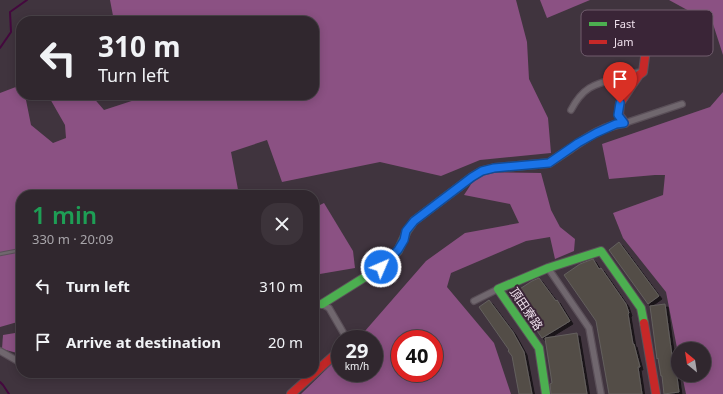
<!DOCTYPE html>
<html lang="en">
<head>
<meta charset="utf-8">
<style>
	:root { --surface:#30272e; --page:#3c333a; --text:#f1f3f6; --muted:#a8a5aa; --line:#4b444a }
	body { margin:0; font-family:"Noto Sans","Noto Sans TC",sans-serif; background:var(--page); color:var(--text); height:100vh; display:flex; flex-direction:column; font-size:15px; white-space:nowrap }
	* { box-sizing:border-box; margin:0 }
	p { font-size:13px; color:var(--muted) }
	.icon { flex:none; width:22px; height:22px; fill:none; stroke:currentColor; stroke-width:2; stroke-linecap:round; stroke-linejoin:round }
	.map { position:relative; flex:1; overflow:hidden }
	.side { position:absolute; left:16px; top:190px; width:303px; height:188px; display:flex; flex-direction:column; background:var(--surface); border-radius:16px; box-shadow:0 2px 10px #0003,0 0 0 1px var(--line) }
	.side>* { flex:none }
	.banner { position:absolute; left:16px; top:16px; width:303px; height:84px; border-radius:16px; box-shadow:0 2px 10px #0003,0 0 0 1px var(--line); background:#30272e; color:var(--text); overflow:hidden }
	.needle { width:26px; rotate:330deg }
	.buttons { position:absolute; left:671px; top:342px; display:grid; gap:8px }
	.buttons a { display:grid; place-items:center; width:40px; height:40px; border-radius:50%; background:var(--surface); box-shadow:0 2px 10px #0003,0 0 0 1px var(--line); font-size:20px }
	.speed { position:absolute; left:331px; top:330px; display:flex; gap:8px; font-size:20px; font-weight:700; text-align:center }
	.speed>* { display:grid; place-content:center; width:52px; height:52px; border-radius:50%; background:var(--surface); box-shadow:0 2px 10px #0003,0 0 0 1px var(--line); line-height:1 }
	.speed small { font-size:10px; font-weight:400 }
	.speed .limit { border:6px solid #d22; background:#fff; color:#111 }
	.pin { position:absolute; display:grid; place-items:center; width:34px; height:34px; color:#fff; margin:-41px -17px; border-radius:50% 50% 50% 0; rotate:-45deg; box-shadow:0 0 4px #0007 }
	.pin .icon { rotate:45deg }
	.me { position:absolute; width:44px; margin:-22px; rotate:45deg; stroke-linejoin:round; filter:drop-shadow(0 0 3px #0008) }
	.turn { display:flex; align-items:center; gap:14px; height:84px; padding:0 16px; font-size:18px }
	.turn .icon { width:52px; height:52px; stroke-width:2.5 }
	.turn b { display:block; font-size:28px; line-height:34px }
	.round { display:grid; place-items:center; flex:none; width:42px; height:42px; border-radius:16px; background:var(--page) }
	.headline { display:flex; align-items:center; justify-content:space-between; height:68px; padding:0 16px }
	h1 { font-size:24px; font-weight:600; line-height:30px; color:#1e9e55 }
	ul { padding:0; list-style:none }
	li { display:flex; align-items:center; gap:12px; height:56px; padding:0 16px }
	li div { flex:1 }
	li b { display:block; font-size:15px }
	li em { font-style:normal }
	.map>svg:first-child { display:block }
</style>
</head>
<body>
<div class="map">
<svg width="723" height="394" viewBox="0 0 723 394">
	<defs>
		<filter id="shadow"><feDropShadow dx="3" dy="3" stdDeviation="0" flood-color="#0009"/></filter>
	</defs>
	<rect width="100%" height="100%" fill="#40343e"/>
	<g fill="#8b5183" fill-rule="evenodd">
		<polygon points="110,0 516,0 527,42 529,79 548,118 551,153 480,160 441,176 380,162 282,182 267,140 231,152 239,195 21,195 21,321 0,327 0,93 21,85 21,95 25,95 31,125 53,143 66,138 65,125 49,97 50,95 91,95 104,110 150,95 314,95 314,21 114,21"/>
		<polygon points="540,0 590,0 547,18"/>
		<polygon points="669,0 723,0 723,55 713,24"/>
		<polygon points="723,92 723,394 686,394 682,375 704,375 704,349 678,349 678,353 666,292 623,238 613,213 663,195 665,175 655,175 609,179 602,144 710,107"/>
		<path d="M 479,172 L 541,173 L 551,210 L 560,227 L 575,239 L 574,251 L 555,259 L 550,237 L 526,241 L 451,273 L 447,287 L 494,343 L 511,394 L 301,394 L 340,356 L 340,373 L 374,373 L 374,339 L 358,339 L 426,261 L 465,233 L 519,223 L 510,204 L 464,195 ZM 400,339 L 434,339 L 434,373 L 400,373 Z"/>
		<polygon points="324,203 353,251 355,268 314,275 314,208"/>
		<polygon points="21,332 21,354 2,349 3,335"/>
	</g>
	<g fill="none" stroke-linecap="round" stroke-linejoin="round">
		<g stroke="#44083e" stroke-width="2">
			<polyline points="0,48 11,32 10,12 27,0"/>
			<polyline points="0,382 3,385 9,394"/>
		</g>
	</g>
	<g fill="#524d47" stroke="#64605e" filter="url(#shadow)">
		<polygon points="619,242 659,296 648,304 609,250"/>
		<polygon points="593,259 599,269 601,268 626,304 629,313 628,314 633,344 634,344 640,367 638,367 642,394 609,394 596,321 564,275 580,264"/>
		<polygon points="539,278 556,301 557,300 570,321 542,338 512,294 532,281"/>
		<polygon points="489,300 513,332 524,352 532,394 519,394 512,356 508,351 509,350 479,307"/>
		<polygon points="665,304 673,363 675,362 679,392 664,394 662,376 661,376 658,358 657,359 650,306"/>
		<polygon points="577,333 587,394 551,394 550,384 552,383 545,338"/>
	</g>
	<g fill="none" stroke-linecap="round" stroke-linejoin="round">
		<defs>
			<polyline id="lane" points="0,254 21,250"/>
			<g id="street">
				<path d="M 571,110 C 584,85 596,84 621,77 C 629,75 634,72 643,72"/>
				<polyline points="625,123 682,104"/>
				<polyline points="548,268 589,328 601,394"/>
				<polyline points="474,301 498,289"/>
				<polyline points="314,306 322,304 329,308 347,339"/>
				<polyline points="0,351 21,363"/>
			</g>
			<g id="fast">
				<polyline points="322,304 381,267 398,251 407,231 414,221 472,177 482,171 494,168 549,163 570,149"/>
				<polyline points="546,394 539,348 498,289 548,268 601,251 641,308 644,323"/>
			</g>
			<g id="jam">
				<path d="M 570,149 C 586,138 605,125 625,123 L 619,115 L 620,103 L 639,75 L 643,72 L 648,34 L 654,17"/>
				<polyline points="644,323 656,394"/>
				<polyline points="291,394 340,350"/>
			</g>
		</defs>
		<use href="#lane" stroke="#5b5059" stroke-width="4.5"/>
		<use href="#street" stroke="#5b5059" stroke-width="8"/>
		<use href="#fast" stroke="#5b5059" stroke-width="10"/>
		<use href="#jam" stroke="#5b5059" stroke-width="10"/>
		<use href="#lane" stroke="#70676e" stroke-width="2.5"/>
		<use href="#street" stroke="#70676e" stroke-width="5.5"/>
		<use href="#fast" stroke="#4caf50" stroke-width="8"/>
		<use href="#jam" stroke="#c62828" stroke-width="8"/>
	</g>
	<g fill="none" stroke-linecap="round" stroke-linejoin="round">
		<defs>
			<polyline id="route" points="381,267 398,250 404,240 406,231 414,221 472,177 482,171 494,168 549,163 578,143 596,133 616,124 624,123 618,115 620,103"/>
		</defs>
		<use href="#route" stroke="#114b97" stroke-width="10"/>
		<use href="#route" stroke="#1a73e8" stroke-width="7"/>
	</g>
	<g text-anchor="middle" stroke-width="4" stroke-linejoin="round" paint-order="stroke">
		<g font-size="12" fill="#efe0ec" stroke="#3a2537">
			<text transform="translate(526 309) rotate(56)" y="4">頂田寮路</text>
		</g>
	</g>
	<rect x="581" y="10" width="132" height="46" rx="6" fill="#3a2537" stroke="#705d6d" stroke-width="1"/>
	<rect x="589" y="22" width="18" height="4" fill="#4caf50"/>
	<rect x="589" y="40" width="18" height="4" fill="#c62828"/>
	<g font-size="11" fill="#efe0ec">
		<text x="614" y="28">Fast</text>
		<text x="614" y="46">Jam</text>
	</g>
</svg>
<div class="buttons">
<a><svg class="needle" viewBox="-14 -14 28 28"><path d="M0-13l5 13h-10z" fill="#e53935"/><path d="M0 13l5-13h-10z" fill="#a8a5aa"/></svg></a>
</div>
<div class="speed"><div>29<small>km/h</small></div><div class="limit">40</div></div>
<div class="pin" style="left:620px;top:103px;background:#d93025"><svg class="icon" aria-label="arrive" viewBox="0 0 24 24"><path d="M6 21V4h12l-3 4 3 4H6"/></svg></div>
<svg class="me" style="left:381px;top:267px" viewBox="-20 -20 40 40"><circle r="17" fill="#1a73e8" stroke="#fff" stroke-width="3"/><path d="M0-11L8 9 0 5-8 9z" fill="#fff"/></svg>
<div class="banner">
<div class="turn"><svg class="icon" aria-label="left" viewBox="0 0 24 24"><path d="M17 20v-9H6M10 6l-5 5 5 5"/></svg><div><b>310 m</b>Turn left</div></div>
</div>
<section class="side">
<div class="headline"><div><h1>1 min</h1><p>330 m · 20:09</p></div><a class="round"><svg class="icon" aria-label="close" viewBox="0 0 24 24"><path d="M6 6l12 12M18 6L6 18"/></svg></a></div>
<ul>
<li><svg class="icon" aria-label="left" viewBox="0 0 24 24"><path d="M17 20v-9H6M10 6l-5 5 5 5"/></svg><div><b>Turn left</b></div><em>310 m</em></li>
<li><svg class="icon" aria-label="arrive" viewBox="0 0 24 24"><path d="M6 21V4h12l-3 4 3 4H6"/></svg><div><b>Arrive at destination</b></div><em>20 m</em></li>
</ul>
</section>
</div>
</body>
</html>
